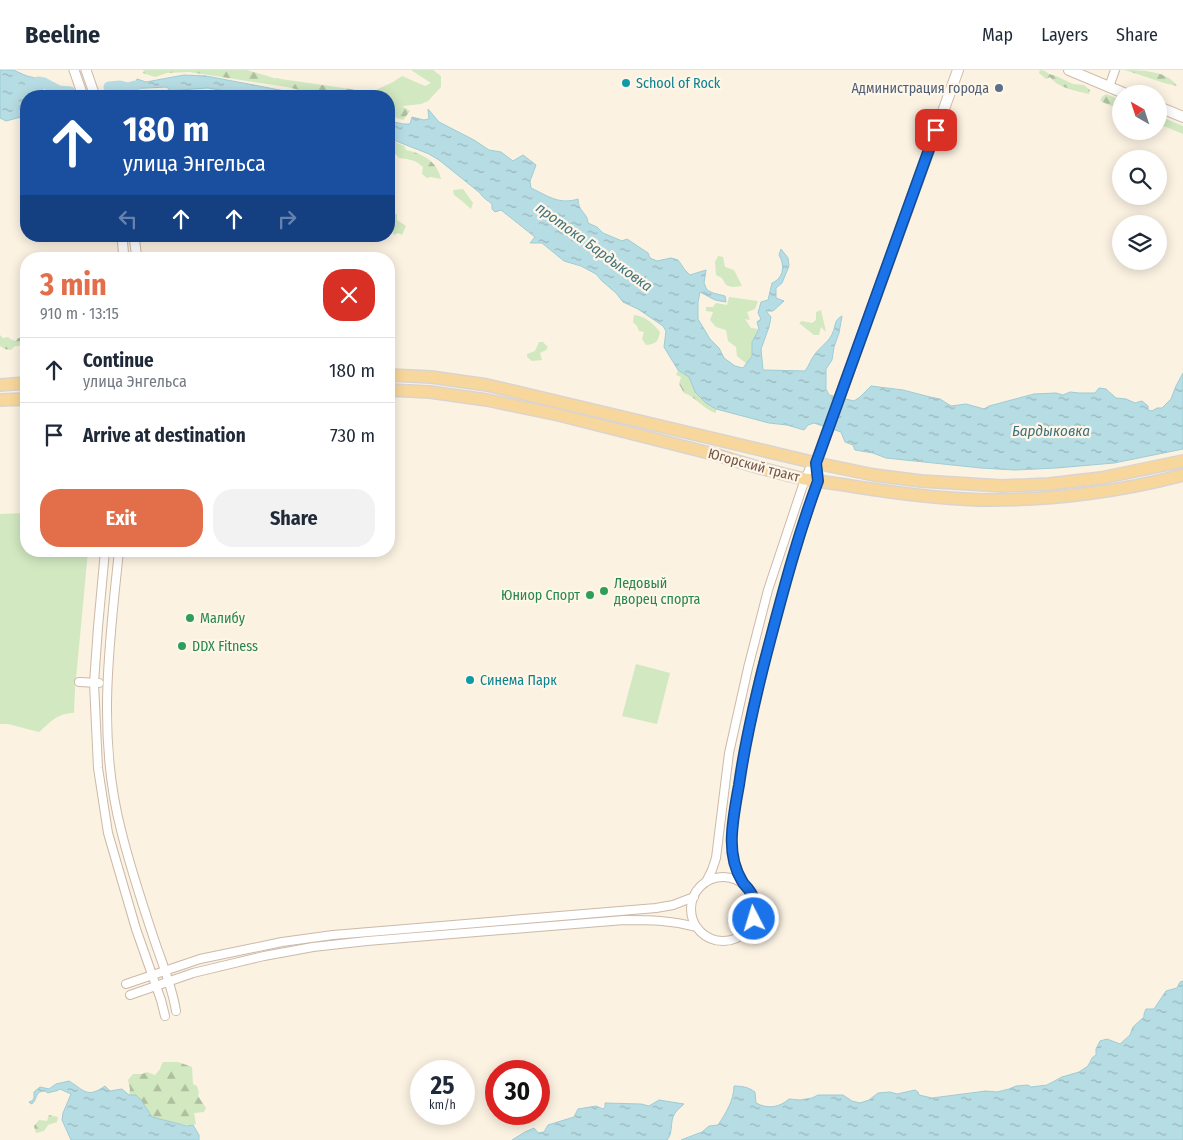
<!DOCTYPE html>
<html lang="en">
<head>
<meta charset="utf-8">
<style>
	:root { --surface:#fff; --page:#f2f2f3; --text:#1f2937; --muted:#747a83; --line:#e0e1e3; --accent:#e26e4a }
	body { margin:0; font-family:"Fira Sans Condensed",sans-serif; background:var(--page); color:var(--text); height:100vh; display:flex; flex-direction:column; font-size:19px; white-space:nowrap }
	* { box-sizing:border-box; margin:0 }
	p { font-size:16px; color:var(--muted) }
	.icon { flex:none; width:28px; height:28px; fill:none; stroke:currentColor; stroke-width:2; stroke-linecap:round; stroke-linejoin:round }
	.map { position:relative; flex:1; overflow:hidden }
	.sheet { position:absolute; left:20px; top:182px; width:375px; height:305px; display:flex; flex-direction:column; background:var(--surface); border-radius:20px; box-shadow:0 2px 12px #0003 }
	.sheet>* { flex:none }
	.guide { position:absolute; left:20px; top:20px; width:375px; height:152px; border-radius:20px; box-shadow:0 2px 12px #0003; background:#1a4fa0; color:#fff; overflow:hidden }
	.needle { width:32px; rotate:321deg }
	.controls { position:absolute; left:1112px; top:15px; display:grid; gap:10px }
	.controls a { display:grid; place-items:center; width:55px; height:55px; border-radius:50%; background:var(--surface); box-shadow:0 2px 12px #0003; font-size:25px }
	.speed { position:absolute; left:410px; top:990px; display:flex; gap:10px; font-size:25px; font-weight:700; text-align:center }
	.speed>* { display:grid; place-content:center; width:65px; height:65px; border-radius:50%; background:var(--surface); box-shadow:0 2px 12px #0003; line-height:1 }
	.speed small { font-size:12px; font-weight:400 }
	.speed .limit { border:8px solid #d22; background:#fff; color:#111 }
	.pin { position:absolute; display:grid; place-items:center; width:42px; height:42px; color:#fff; margin:-21px; border-radius:10px; box-shadow:0 2px 8px #0006 }
	.me { position:absolute; width:55px; margin:-28px; rotate:355deg; stroke-linejoin:round; filter:drop-shadow(0 0 4px #0008) }
	.turn { display:flex; align-items:center; gap:18px; height:105px; padding:0 20px; font-size:22px }
	.turn .icon { width:65px; height:65px; stroke-width:2.5 }
	.turn b { display:block; font-size:35px; line-height:42px }
	.lanes { display:flex; align-items:center; height:48px; padding:0 20px; background:#0003; justify-content:center; gap:25px; direction:ltr }
	.lanes .off { opacity:.35 }
	.round { display:grid; place-items:center; flex:none; width:52px; height:52px; border-radius:20px; background:var(--page) }
	.head { display:flex; align-items:center; justify-content:space-between; height:85px; padding:0 20px }
	h1 { font-size:30px; font-weight:700; line-height:38px; color:var(--accent) }
	.action { display:flex; gap:10px; margin-top:auto; padding:10px 20px }
	.action a { flex:1; height:58px; border-radius:20px; background:var(--accent); color:#fff; font-size:20px; font-weight:700; line-height:58px; text-align:center }
	.action a+a { background:var(--page); color:var(--text) }
	ul { padding:0; list-style:none }
	li { display:flex; align-items:center; gap:15px; height:65px; padding:0 20px; border-top:1px solid var(--line) }
	li div { flex:1 }
	li b { display:block; font-size:19px }
	li em { font-style:normal }
	header { display:flex; align-items:center; gap:30px; box-sizing:border-box; height:70px; padding:0 25px; background:var(--surface); border-bottom:1px solid var(--line) }
	header strong { font-size:24px }
	nav { display:flex; gap:28px; margin-inline-start:auto; font-size:18px }
	.map>svg:first-child { display:block }
</style>
</head>
<body>
<header>
<strong>Beeline</strong>
<nav><a>Map</a><a>Layers</a><a>Share</a></nav>
</header>
<div class="map">
<svg width="1183" height="1070" viewBox="0 0 1183 1070">
	<defs>
		<pattern id="forest-firs" width="22" height="20" patternUnits="userSpaceOnUse" patternTransform="scale(1.25)"><rect width="22" height="20" fill="#d1e8c1"/><path d="M5 1l3.5 6h-7zM16 11l3.5 6h-7z" fill="#aebf9f"/></pattern>
		<pattern id="water-ripples" width="26" height="14" patternUnits="userSpaceOnUse" patternTransform="scale(1.25)"><rect width="26" height="14" fill="#b7dde4"/><path d="M2 4q2-2 4 0t4 0M15 11q2-2 4 0t4 0" fill="none" stroke="#99b6bb"/></pattern>
	</defs>
	<rect width="100%" height="100%" fill="#fbf2e2"/>
	<g fill="#d1e8c1">
		<polygon points="411,0 433,0 441,6 441,17 428,31 421,34 395,37 389,33 389,26 376,26 376,20 393,12 402,6 425,16 431,13"/>
		<polygon points="463,119 473,133 471,139 462,131 454,125 453,120"/>
		<polygon points="389,143 397,144 397,150 406,156 402,165 398,163 394,165 390,158 390,154 389,153"/>
		<polygon points="718,186 723,187 725,197 734,200 742,216 732,217 726,215 722,208 716,205 715,192"/>
		<polygon points="729,227 758,231 755,239 747,242 750,250 745,249 751,258 759,259 752,272 752,286 747,294 737,286 736,277 728,271 726,260 716,257 710,250 713,242 706,241 706,237 713,237 716,233 727,235"/>
		<polygon points="821,240 826,262 821,257 819,265 814,265 799,253 802,251 812,253 816,250 816,242"/>
		<path d="M 634,245 C 645,246 653,253 660,262 C 658,271 657,274 646,275 L 642,269 L 644,262 L 639,261 L 637,256 L 633,252 Z"/>
		<polygon points="539,272 543,272 548,277 546,280 540,283 542,290 532,291 527,287 527,284 535,281"/>
		<path d="M 26,443 L 26,481 L 88,481 L 75,619 L 74,643 C 57,643 51,652 39,662 L 8,654 L 0,654 L 0,444 Z"/>
		<polygon points="636,594 670,603 657,654 622,646"/>
	</g>
	<g fill="url(#forest-firs)">
		<polygon points="144,0 247,0 274,8 357,20 370,23 377,26 325,26 287,17 189,2 167,3 155,7 143,3"/>
		<path d="M 1040,0 L 1045,1 L 1049,4 L 1056,6 L 1073,14 L 1084,15 L 1090,20 L 1089,24 C 1077,21 1058,18 1050,7 L 1046,9 L 1039,3 Z"/>
		<path d="M 1125,0 C 1141,0 1168,1 1177,16 L 1164,13 Z"/>
		<polygon points="1106,24 1121,30 1121,40 1100,31 1102,27"/>
		<polygon points="389,33 395,37 402,36 410,41 403,50 394,47 389,43"/>
		<polygon points="1159,46 1183,56 1183,64 1159,54"/>
		<path d="M 391,70 L 404,76 L 406,80 C 423,84 437,91 441,109 L 431,107 L 427,108 L 422,104 L 423,97 C 416,90 408,89 399,88 L 393,81 L 389,79 L 389,72 Z"/>
		<polygon points="0,265 3,268 8,267 12,270 16,271 18,268 26,268 26,271 22,271 19,276 15,276 11,280 5,279 0,276"/>
		<path d="M 678,300 L 689,307 L 695,322 L 706,333 L 716,339 L 716,343 C 703,339 696,327 684,323 L 679,314 L 681,307 L 676,305 Z"/>
		<path d="M 163,992 L 178,992 L 192,997 L 193,1014 L 197,1016 L 199,1023 L 198,1026 L 206,1038 L 204,1042 L 194,1043 L 196,1054 C 186,1058 164,1049 152,1047 L 141,1030 L 129,1025 L 130,1019 L 128,1010 L 133,1004 L 142,1004 L 147,1002 L 155,1005 L 160,999 Z"/>
		<polygon points="49,1045 58,1047 57,1052 48,1055 44,1061 36,1063 34,1056 39,1050 47,1051"/>
	</g>
	<g fill="url(#water-ripples)" stroke="#9eccd5">
		<polygon points="0,0 13,0 27,6 35,8 44,13 41,26 26,26 26,35 24,33 20,36 19,39 22,41 21,47 6,51 0,48"/>
		<polygon points="184,5 206,6 285,21 306,26 239,25 225,21 208,18 193,19 170,21 167,17 126,19 120,16 134,16 137,9 146,12"/>
		<path d="M 428,39 L 439,52 L 474,70 L 489,80 L 501,82 L 513,91 L 523,85 L 536,95 L 530,111 L 531,118 C 548,126 559,135 578,129 C 578,142 588,143 588,153 L 597,157 L 603,163 L 622,171 L 627,169 L 648,183 L 650,188 L 657,191 L 671,188 L 678,190 L 685,200 L 690,205 L 706,200 L 704,213 L 707,220 L 713,223 L 725,226 L 726,232 L 715,230 L 700,222 L 698,232 L 698,249 L 710,269 L 719,278 L 724,288 L 735,296 L 743,298 L 752,286 L 752,272 L 759,259 L 757,252 L 761,249 L 758,243 L 761,232 L 768,230 L 772,213 C 784,208 785,195 779,185 L 781,179 L 788,188 L 789,196 L 782,213 L 776,218 L 776,228 L 784,231 L 773,241 L 766,241 L 771,247 L 769,257 L 761,279 L 763,300 L 805,301 C 809,296 811,289 815,284 C 821,276 830,271 833,262 C 836,255 834,250 842,246 L 839,263 L 834,277 L 832,290 L 826,299 L 826,319 L 829,325 L 854,331 L 860,327 L 871,316 L 903,320 L 930,327 L 940,329 L 951,336 L 966,334 L 984,339 L 989,336 L 1034,324 L 1056,323 L 1063,325 L 1070,322 L 1079,323 L 1095,323 L 1099,318 L 1106,319 L 1116,328 L 1126,329 L 1135,333 L 1142,331 L 1148,336 L 1148,340 L 1152,341 L 1157,338 L 1162,338 L 1171,329 L 1176,316 L 1183,303 L 1183,379 L 1114,393 L 1056,398 L 1015,400 L 981,398 L 886,388 L 873,383 L 855,380 L 853,375 L 845,372 L 841,362 L 814,353 L 808,355 L 804,360 L 787,355 L 769,353 L 716,339 L 706,333 L 695,322 L 689,307 L 678,300 L 664,277 L 666,261 L 663,256 L 638,239 L 623,232 L 616,223 L 602,211 L 596,204 L 581,196 L 564,191 L 542,173 L 530,173 L 535,167 L 501,140 L 495,142 L 492,139 L 492,134 C 487,130 483,128 480,123 L 439,90 L 429,84 L 396,71 L 389,70 L 389,51 L 403,54 L 410,54 L 412,47 L 424,50 L 429,49 Z"/>
		<path d="M 1183,911 L 1183,1070 L 681,1070 L 702,1062 L 709,1056 L 718,1055 C 726,1043 734,1030 734,1016 C 742,1016 748,1017 755,1022 L 756,1033 C 767,1039 779,1038 789,1029 L 800,1030 L 812,1028 L 818,1025 L 843,1025 L 852,1031 L 860,1033 L 869,1030 L 878,1023 L 890,1022 L 897,1024 L 915,1020 L 918,1022 L 919,1025 L 932,1028 L 986,1021 L 997,1022 L 1009,1019 L 1016,1016 L 1028,1015 L 1031,1017 L 1047,1015 L 1062,1007 L 1079,1002 L 1088,996 L 1092,988 L 1096,985 L 1096,979 L 1100,971 L 1107,969 L 1120,974 L 1130,965 L 1133,957 L 1144,947 L 1144,944 L 1146,939 L 1154,939 L 1166,921 L 1177,918 L 1180,912 Z"/>
		<path d="M 69,1011 C 84,1020 87,1029 105,1016 L 110,1021 L 122,1019 L 129,1025 L 136,1025 L 141,1030 L 152,1047 L 187,1056 L 193,1055 L 199,1065 L 199,1070 L 71,1070 L 62,1050 L 63,1043 L 71,1024 L 60,1019 C 56,1022 52,1021 48,1023 L 45,1021 C 35,1021 38,1027 33,1033 L 31,1034 L 29,1032 L 32,1031 L 34,1028 L 34,1022 L 40,1017 L 49,1019 L 56,1014 Z"/>
		<path d="M 659,1030 L 684,1034 C 681,1037 677,1040 675,1043 C 669,1052 674,1062 667,1070 L 512,1070 L 525,1062 L 534,1058 L 538,1063 L 544,1062 L 548,1055 L 574,1047 L 578,1039 L 596,1036 L 603,1039 L 605,1037 L 605,1033 L 641,1034 L 649,1036 Z"/>
	</g>
	<g fill="none" stroke-linecap="round" stroke-linejoin="round">
		<g stroke="#b7dde4" stroke-width="11">
			<polyline points="30,16 38,12 44,13 59,21 70,22"/>
			<polyline points="109,17 120,16 128,18 135,16"/>
		</g>
		<defs>
			<g id="minor">
				<polyline points="1109,17 1115,0"/>
				<polyline points="105,481 98,557 94,613 98,698 108,763 136,859 161,930 165,946"/>
				<path d="M 119,481 C 109,575 97,667 121,760 C 130,797 142,833 154,869 C 162,893 172,916 176,941"/>
				<polyline points="79,612 99,613"/>
				<circle cx="723" cy="839" r="32"/>
				<polyline points="706,812 712,800 716,788 729,683 748,598 768,520 805,409 809,400 816,393"/>
				<polyline points="743,814 734,790 731,774 734,748 741,701 753,636 761,601 791,494 818,411 816,393"/>
				<polyline points="126,914 200,889 282,872 333,865 656,838 673,835 694,827"/>
				<path d="M 130,925 L 193,903 L 264,886 L 313,877 L 367,871 L 624,850 C 650,850 670,850 696,857"/>
			</g>
			<g id="tertiary">
				<polyline points="74,0 83,26"/>
				<polyline points="86,0 95,26"/>
				<polyline points="122,166 124,189"/>
				<polyline points="134,166 137,189"/>
			</g>
			<g id="secondary">
				<polyline points="1069,0 1126,24"/>
				<polyline points="1159,37 1183,47"/>
				<polyline points="816,393 958,0"/>
			</g>
			<g id="primary">
				<polyline points="389,305 431,307 487,315 816,393 874,405 921,411 1002,416 1049,414 1101,408 1183,391"/>
				<polyline points="0,315 26,313"/>
				<path d="M 389,320 L 430,322 L 487,330 L 559,345 L 717,385 C 746,394 775,403 805,409 C 822,412 839,414 857,417 C 902,424 947,430 992,430 C 1054,430 1123,421 1183,405"/>
				<polyline points="0,330 26,329"/>
			</g>
		</defs>
		<use href="#minor" stroke="#ccb9a9" stroke-width="10"/>
		<use href="#tertiary" stroke="#ccb9a9" stroke-width="11"/>
		<use href="#secondary" stroke="#d1bba9" stroke-width="12"/>
		<use href="#primary" stroke="#dad4d0" stroke-width="14"/>
		<use href="#minor" stroke="#fff" stroke-width="8"/>
		<use href="#tertiary" stroke="#fff" stroke-width="9"/>
		<use href="#secondary" stroke="#fff" stroke-width="10"/>
		<use href="#primary" stroke="#f8d79c" stroke-width="11"/>
	</g>
	<g fill="none" stroke-linecap="round" stroke-linejoin="round">
		<defs>
			<path id="route" d="M 754,849 C 756,838 756,829 749,820 C 747,817 744,815 742,811 C 734,798 731,780 732,764 C 733,747 736,731 739,715 C 746,665 758,616 771,567 C 785,514 799,462 818,411 L 816,393 L 936,60"/>
		</defs>
		<use href="#route" stroke="#114b97" stroke-width="12"/>
		<use href="#route" stroke="#1a73e8" stroke-width="9"/>
	</g>
	<g fill="#0f9aa8" stroke="#fef6e8" stroke-width="2">
		<circle cx="626" cy="13" r="5"/>
		<circle cx="470" cy="610" r="5"/>
	</g>
	<circle fill="#5c6f8a" stroke="#fef6e8" stroke-width="2" cx="999" cy="18" r="5"/>
	<g fill="#2e9e5b" stroke="#fef6e8" stroke-width="2">
		<circle cx="604" cy="521" r="5"/>
		<circle cx="590" cy="525" r="5"/>
		<circle cx="190" cy="548" r="5"/>
		<circle cx="182" cy="576" r="5"/>
	</g>
	<g text-anchor="middle" stroke-width="4.5" stroke-linejoin="round" paint-order="stroke">
		<g font-size="14" fill="#0d838f" stroke="#fef6e8" text-anchor="start">
			<text x="636" y="18">School of Rock</text>
			<text x="480" y="615">Синема Парк</text>
		</g>
		<g font-size="14" fill="#4e5e75" stroke="#fef6e8" text-anchor="end">
			<text x="989" y="23">Администрация города</text>
		</g>
		<g font-size="14" fill="#725849" stroke="#fef6e8">
			<text transform="translate(754 395) rotate(15)" y="5">Югорский тракт</text>
		</g>
		<g font-size="14" fill="#27864d" stroke="#fef6e8" text-anchor="start">
			<text x="614" y="518">Ледовый<tspan x="614" dy="16">дворец спорта</tspan></text>
			<text x="580" y="530" text-anchor="end">Юниор Спорт</text>
			<text x="200" y="553">Малибу</text>
			<text x="192" y="581">DDX Fitness</text>
		</g>
		<g font-size="15" font-style="italic" fill="#41737e" stroke="#fef6e8">
			<text transform="translate(594 177) rotate(36)" y="5">протока Бардыковка</text>
			<text x="1051" y="366">Бардыковка</text>
		</g>
	</g>
</svg>
<div class="controls">
<a><svg class="needle" viewBox="-14 -14 28 28"><path d="M0-13l5 13h-10z" fill="#e53935"/><path d="M0 13l5-13h-10z" fill="#747a83"/></svg></a>
<a><svg class="icon" aria-label="search" viewBox="0 0 24 24"><circle cx="10" cy="10" r="6"/><path d="M15 15l6 6"/></svg></a>
<a><svg class="icon" aria-label="layers" viewBox="0 0 24 24"><path d="M12 4l9 5-9 5-9-5zM3 14l9 5 9-5"/></svg></a>
</div>
<div class="speed"><div>25<small>km/h</small></div><div class="limit">30</div></div>
<div class="pin" style="left:936px;top:60px;background:#d93025"><svg class="icon" aria-label="arrive" viewBox="0 0 24 24"><path d="M6 21V4h12l-3 4 3 4H6"/></svg></div>
<svg class="me" style="left:754px;top:849px" viewBox="-20 -20 40 40"><circle r="17" fill="#1a73e8" stroke="#fff" stroke-width="3"/><path d="M0-11L8 9 0 5-8 9z" fill="#fff"/></svg>
<div class="guide">
<div class="turn"><svg class="icon" aria-label="ahead" viewBox="0 0 24 24"><path d="M12 20V5M6 11l6-6 6 6"/></svg><div><b>180 m</b>улица Энгельса</div></div>
<div class="lanes"><svg class="icon off" aria-label="left" viewBox="0 0 24 24"><path d="M17 20v-9H6M10 6l-5 5 5 5"/></svg><svg class="icon" aria-label="ahead" viewBox="0 0 24 24"><path d="M12 20V5M6 11l6-6 6 6"/></svg><svg class="icon" aria-label="ahead" viewBox="0 0 24 24"><path d="M12 20V5M6 11l6-6 6 6"/></svg><svg class="icon off" aria-label="right" viewBox="0 0 24 24"><path d="M7 20v-9h11M14 6l5 5-5 5"/></svg></div>
</div>
<section class="sheet">
<div class="head"><div><h1>3 min</h1><p>910 m · 13:15</p></div><a class="round" style="background:#d93025;color:#fff"><svg class="icon" aria-label="close" viewBox="0 0 24 24"><path d="M6 6l12 12M18 6L6 18"/></svg></a></div>
<ul>
<li><svg class="icon" aria-label="ahead" viewBox="0 0 24 24"><path d="M12 20V5M6 11l6-6 6 6"/></svg><div><b>Continue</b><p>улица Энгельса</p></div><em>180 m</em></li>
<li><svg class="icon" aria-label="arrive" viewBox="0 0 24 24"><path d="M6 21V4h12l-3 4 3 4H6"/></svg><div><b>Arrive at destination</b></div><em>730 m</em></li>
</ul>
<div class="action"><a>Exit</a><a>Share</a></div>
</section>
</div>
</body>
</html>
